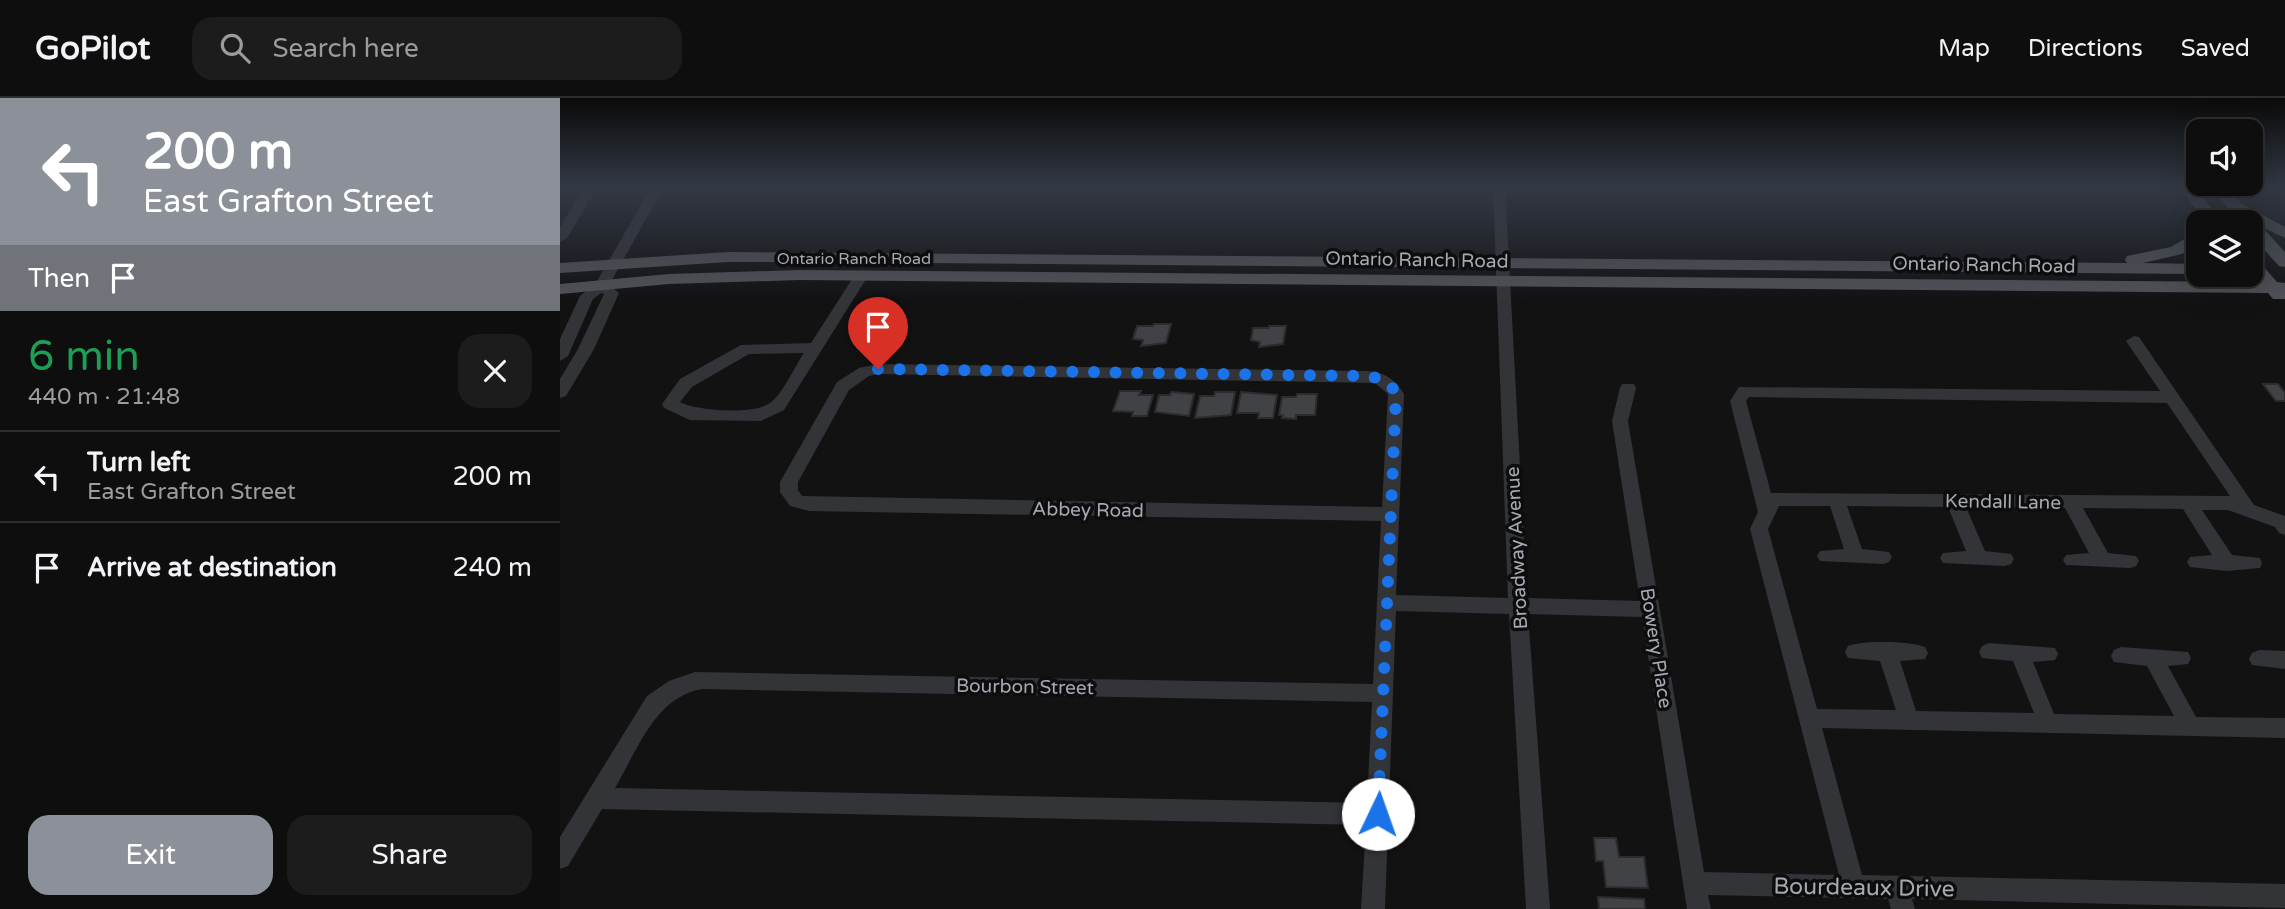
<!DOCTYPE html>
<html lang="en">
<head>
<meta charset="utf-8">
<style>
	:root { --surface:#0e0e0e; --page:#1c1c1c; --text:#f1f3f6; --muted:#9b9c9e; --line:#2e2e2e; --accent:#8c9099 }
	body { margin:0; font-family:"Varela Round",sans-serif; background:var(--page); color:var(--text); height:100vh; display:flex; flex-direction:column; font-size:26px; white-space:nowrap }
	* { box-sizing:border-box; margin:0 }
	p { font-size:23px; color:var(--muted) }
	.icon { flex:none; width:38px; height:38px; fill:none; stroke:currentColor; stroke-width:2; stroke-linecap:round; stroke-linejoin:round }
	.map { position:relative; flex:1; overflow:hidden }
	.details { display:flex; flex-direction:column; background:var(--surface); width:560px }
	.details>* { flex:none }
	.guide { background:#8c9099; color:#fff; overflow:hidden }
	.buttons { position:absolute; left:1626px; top:21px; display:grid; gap:14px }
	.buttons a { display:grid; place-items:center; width:77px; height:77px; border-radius:14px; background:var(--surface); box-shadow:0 7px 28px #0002,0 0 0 2px var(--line); font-size:35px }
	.pin { position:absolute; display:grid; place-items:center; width:60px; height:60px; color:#fff; margin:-72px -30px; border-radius:50% 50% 50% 0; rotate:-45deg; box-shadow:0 0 7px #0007 }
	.pin .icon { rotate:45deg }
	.me { position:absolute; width:77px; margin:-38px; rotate:3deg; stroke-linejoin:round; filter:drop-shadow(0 0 5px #0008) }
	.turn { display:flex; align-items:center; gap:24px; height:147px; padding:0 28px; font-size:32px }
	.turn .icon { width:91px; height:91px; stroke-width:2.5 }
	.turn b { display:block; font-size:49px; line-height:60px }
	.then { display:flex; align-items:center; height:66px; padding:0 28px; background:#0003; gap:14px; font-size:26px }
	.round { display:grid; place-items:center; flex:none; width:74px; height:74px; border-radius:21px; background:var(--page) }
	.head { display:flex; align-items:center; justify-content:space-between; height:119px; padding:0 28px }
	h1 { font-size:42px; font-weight:600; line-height:52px; color:#1e9e55 }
	.cta { display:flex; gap:14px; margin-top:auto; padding:14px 28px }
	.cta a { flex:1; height:80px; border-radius:21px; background:var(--accent); color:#fff; font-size:28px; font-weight:600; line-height:80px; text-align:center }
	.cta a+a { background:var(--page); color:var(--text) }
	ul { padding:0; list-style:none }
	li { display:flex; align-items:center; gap:21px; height:91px; padding:0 28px; border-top:2px solid var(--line) }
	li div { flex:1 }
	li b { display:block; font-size:26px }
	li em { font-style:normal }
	header { display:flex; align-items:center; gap:42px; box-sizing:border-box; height:98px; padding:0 35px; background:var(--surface); border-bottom:2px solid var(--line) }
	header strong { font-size:33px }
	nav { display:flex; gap:38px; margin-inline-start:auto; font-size:24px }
	.search { width:490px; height:63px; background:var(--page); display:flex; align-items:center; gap:18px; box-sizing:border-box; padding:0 24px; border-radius:21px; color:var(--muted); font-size:26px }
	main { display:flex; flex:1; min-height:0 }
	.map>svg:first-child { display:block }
</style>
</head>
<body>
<header>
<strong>GoPilot</strong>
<div class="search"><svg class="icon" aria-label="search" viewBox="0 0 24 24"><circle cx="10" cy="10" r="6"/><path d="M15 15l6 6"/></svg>Search here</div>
<nav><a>Map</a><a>Directions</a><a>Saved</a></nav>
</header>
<main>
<section class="details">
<div class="guide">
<div class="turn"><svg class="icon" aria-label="left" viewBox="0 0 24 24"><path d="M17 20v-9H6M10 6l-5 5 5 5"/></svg><div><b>200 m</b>East Grafton Street</div></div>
<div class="then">Then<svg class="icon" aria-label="arrive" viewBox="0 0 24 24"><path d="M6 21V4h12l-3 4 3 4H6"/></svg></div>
</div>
<div class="head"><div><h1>6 min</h1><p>440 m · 21:48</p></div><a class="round"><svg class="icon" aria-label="close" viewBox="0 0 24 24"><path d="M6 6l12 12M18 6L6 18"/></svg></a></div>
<ul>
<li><svg class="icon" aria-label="left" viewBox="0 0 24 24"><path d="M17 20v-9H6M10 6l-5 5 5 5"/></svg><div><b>Turn left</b><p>East Grafton Street</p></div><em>200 m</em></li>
<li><svg class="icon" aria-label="arrive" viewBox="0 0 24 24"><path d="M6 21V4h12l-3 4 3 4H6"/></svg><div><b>Arrive at destination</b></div><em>240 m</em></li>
</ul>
<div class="cta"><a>Exit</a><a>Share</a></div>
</section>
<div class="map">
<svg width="1725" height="811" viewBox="0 0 1725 811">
	<rect width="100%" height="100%" fill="#121213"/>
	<g fill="#414246" stroke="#2c2c2f" stroke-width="2">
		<polygon points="594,226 611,226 606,245 581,248 583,242 573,241 577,228 593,228"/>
		<polygon points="709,228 726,228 723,246 699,249 700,244 691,242 693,230 709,230"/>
		<polygon points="1703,286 1718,286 1725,295 1725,303 1716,303"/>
		<polygon points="560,293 581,293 579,297 593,297 587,318 572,318 573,314 553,313"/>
		<polygon points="611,294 634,296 629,318 595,314 599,297 610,297"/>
		<polygon points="655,294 675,294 671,317 635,320 640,298 654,298"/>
		<polygon points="681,294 717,297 713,320 698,320 699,315 677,315"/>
		<polygon points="737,296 757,296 755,317 736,317 736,321 722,320 723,317 719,317 722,299 736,299"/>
		<polygon points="1034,740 1056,740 1059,759 1084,759 1088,790 1046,789 1043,763 1036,763"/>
		<polygon points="1038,799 1084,801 1085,811 1039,811"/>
	</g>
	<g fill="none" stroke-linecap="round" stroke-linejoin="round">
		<g fill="#333438" fill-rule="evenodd">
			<polygon points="24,89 37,89 7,140 0,144 0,129"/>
			<polygon points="91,89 104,89 49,187 59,195 34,251 6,298 0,300 0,281 18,251 44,196 41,195 33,201 8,258 0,263 0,241 20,198 36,185"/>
			<path d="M 933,89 L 945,89 L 967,500 L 1080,503 L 1052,323 L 1060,290 L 1062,286 L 1074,286 L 1076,290 L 1068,323 L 1144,774 L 1279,777 L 1190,431 L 1198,414 L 1170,303 L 1179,289 L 1600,293 L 1566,243 L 1574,238 L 1579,239 L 1694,407 L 1725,418 L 1725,437 L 1719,435 L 1715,429 L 1668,412 L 1642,412 L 1672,457 L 1700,460 L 1702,465 L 1700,470 L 1667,473 L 1630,469 L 1627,464 L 1630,459 L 1652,457 L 1623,411 L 1523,410 L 1548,455 L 1576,458 L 1579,463 L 1576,468 L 1570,470 L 1506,467 L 1503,462 L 1506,457 L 1529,455 L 1505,410 L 1406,409 L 1425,453 L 1451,456 L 1454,461 L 1451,466 L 1445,468 L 1383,465 L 1380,460 L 1383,455 L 1406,453 L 1388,409 L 1287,408 L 1302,451 L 1329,454 L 1332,459 L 1329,464 L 1323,466 L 1260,463 L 1257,458 L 1260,453 L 1284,451 L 1270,408 L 1219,408 L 1208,431 L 1257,611 L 1336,612 L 1320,563 L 1288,560 L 1285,554 L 1288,548 C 1303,542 1350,543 1365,549 L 1368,555 L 1365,561 L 1340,563 L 1356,613 L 1474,615 L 1453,563 L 1422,560 L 1419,554 L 1422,548 L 1429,545 L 1495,550 L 1498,556 L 1495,562 L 1473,564 L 1494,616 L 1614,618 L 1587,568 L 1554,564 L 1551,558 L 1554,552 L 1561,549 L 1628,554 L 1631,560 L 1628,566 L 1608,568 L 1636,619 L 1725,620 L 1725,640 L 1262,630 L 1302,777 L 1725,786 L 1725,810 L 1352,801 L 1355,811 L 1331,811 L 1328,801 L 1148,797 L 1151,811 L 1127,811 L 1082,519 L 968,516 L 990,811 L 966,811 L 949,516 L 836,513 L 825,811 L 801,811 L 806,727 L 42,711 L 8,768 L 0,771 L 0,739 L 87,598 L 109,583 L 135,574 L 813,586 L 821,423 L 249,413 L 230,408 L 220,394 L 220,384 L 277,284 L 299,270 L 318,266 L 805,273 C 824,274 834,280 844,296 L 836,497 L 948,500 ZM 318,276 L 815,285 L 828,296 L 822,409 L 242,398 L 238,392 L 238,384 L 289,292 L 309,278 ZM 1189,299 L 1607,305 L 1670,398 L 1211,395 L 1186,303 ZM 142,591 L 812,604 L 807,705 L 55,690 C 77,653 95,599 142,591 Z"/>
			<path d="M 301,174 L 308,178 L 224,312 L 201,323 L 130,322 L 104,310 L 102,306 L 120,281 L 181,247 L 251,245 L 296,175 ZM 244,255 C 235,268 222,297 210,305 C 194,317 137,313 120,304 L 132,289 L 189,256 Z"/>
			<polygon points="1699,552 1725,553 1725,571 1692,567 1689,561 1692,555"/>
		</g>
		<g fill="#505156" fill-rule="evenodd">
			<polygon points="1618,89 1634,89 1663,124 1647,124"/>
			<polygon points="1650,89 1666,89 1682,106 1725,129 1725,140 1702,129 1725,154 1725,169 1719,168 1690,136 1690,124 1679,123"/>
			<polygon points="1638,133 1638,147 1622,156 1583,165 1638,166 1638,176 256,164 168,164 0,175 0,165 168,154 1567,165 1565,162 1567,158 1611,149"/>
			<polygon points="1690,159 1696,160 1717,184 1725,185 1725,201 1713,201 1708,195 239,182 109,186 0,196 0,186 109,176 239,172 1699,184 1690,175"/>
		</g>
	</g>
	<linearGradient id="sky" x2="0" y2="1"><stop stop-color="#0a0a0a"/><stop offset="0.44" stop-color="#333944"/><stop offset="1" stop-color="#333944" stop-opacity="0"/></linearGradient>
	<rect width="1725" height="203" fill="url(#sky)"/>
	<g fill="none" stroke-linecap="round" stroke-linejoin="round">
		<path stroke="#1a73e8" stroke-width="12" stroke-dasharray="0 21.6" d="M 318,271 L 805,278 C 821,280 829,282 836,296 L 818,716"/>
	</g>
	<g text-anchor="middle" stroke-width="7" stroke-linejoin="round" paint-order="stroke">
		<g font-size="16" fill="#a5a9b2" stroke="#0d0d0e">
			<text x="294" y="166">Ontario Ranch Road</text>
		</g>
		<g font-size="19" fill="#a5a9b2" stroke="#0d0d0e">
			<text transform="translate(857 161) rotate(1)" y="7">Ontario Ranch Road</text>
			<text transform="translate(1424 166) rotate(1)" y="7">Ontario Ranch Road</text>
			<text transform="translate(1443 403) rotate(1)" y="7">Kendall Lane</text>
			<text transform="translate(528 411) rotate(1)" y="7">Abbey Road</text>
			<text transform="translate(956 450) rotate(-93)" y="7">Broadway Avenue</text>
			<text transform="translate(1097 550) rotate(81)" y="7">Bowery Place</text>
			<text transform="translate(465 588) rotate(1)" y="7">Bourbon Street</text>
		</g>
		<g font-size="23" fill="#a5a9b2" stroke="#0d0d0e">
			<text transform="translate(1304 789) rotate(1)" y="8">Bourdeaux Drive</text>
		</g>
	</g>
</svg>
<div class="buttons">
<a><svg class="icon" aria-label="sound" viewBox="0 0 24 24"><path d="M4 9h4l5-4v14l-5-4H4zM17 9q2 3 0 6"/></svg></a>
<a><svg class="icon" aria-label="layers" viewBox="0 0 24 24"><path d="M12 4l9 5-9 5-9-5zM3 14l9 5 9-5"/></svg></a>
</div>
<div class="pin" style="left:318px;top:271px;background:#d93025"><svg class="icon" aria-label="arrive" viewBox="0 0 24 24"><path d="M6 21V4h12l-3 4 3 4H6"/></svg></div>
<svg class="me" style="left:818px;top:716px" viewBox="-20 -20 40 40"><circle r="19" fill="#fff"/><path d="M0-13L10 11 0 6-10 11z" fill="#1a73e8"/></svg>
</div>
</main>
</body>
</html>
